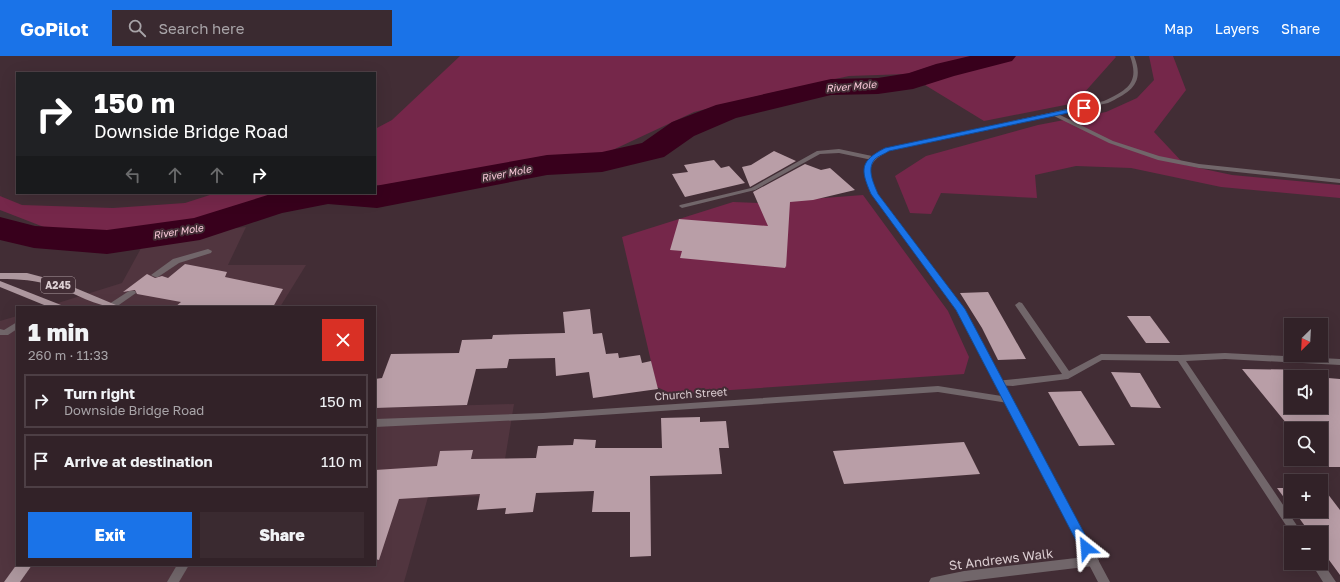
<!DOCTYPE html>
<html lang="en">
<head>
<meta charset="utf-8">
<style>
	:root { --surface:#322228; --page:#3a2a30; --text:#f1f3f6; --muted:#a8a4a8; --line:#4d3f45; --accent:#1a73e8 }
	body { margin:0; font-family:"Golos Text",sans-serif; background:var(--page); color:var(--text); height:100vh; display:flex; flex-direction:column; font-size:15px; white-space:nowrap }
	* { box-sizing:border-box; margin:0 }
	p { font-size:13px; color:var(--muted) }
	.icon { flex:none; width:22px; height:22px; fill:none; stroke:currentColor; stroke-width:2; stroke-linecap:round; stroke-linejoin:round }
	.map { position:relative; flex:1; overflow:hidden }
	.panel { position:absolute; left:16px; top:250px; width:360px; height:260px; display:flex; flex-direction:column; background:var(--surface); border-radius:0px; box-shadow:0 4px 16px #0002,0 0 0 1px var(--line) }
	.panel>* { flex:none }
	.top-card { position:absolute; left:16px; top:16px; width:360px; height:122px; border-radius:0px; box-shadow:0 4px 16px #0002,0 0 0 1px var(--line); background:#202124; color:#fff; overflow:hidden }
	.needle { width:26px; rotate:204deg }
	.buttons { position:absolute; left:1284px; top:262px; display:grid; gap:8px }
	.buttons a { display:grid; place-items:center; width:44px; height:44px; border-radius:0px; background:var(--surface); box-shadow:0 4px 16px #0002,0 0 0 1px var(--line); font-size:20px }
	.pin { position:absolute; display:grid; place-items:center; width:34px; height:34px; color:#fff; margin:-17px; border:2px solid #fff; border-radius:50%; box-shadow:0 1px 4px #0007 }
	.me { position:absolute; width:44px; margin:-22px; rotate:332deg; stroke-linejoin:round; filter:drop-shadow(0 0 3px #0008) }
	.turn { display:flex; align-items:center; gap:14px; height:84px; padding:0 12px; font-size:18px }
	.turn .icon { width:52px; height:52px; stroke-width:2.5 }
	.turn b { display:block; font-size:28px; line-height:34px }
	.lanes { display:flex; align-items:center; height:38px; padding:0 12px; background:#0003; justify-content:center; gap:20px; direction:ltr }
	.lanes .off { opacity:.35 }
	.round { display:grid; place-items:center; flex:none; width:42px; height:42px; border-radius:0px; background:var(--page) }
	.headline { display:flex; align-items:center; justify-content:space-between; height:68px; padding:0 12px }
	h1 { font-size:24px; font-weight:800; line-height:30px }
	.cta { display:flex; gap:8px; margin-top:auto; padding:8px 12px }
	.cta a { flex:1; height:46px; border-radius:0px; background:var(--accent); color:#fff; font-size:16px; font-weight:800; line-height:46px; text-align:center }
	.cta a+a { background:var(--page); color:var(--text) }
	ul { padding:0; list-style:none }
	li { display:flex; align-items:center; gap:12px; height:54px; margin:0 8px 6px; padding:0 4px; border:2px solid var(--line); border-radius:0px }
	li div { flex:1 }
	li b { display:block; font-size:15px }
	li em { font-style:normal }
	header { display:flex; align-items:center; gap:24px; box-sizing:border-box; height:56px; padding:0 20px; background:var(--accent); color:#fff }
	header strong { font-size:19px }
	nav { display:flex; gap:22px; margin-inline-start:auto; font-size:14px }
	.search { width:280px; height:36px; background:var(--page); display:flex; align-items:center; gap:10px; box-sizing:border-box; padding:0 14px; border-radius:0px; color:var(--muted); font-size:15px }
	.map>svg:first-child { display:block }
</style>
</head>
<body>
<header>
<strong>GoPilot</strong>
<div class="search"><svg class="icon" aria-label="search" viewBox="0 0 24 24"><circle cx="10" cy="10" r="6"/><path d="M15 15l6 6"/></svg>Search here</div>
<nav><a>Map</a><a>Layers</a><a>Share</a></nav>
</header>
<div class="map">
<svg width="1340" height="526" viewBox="0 0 1340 526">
	<rect width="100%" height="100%" fill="#422d35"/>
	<g fill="#51353f">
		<polygon points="246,171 228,209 306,209 280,251 45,251 122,227 145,185 224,173"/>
		<polygon points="17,260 17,509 375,509 375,352 514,348 499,440 428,441 404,526 0,526 0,265"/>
	</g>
	<g fill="#75274a">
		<polygon points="460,0 1115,0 1116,1 1075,47 984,65 907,18 849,20 762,39 694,56 604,98 544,100 397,129 375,129 375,73 392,64"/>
		<polygon points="1149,0 1173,0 1186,34 1154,76 1185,109 1232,119 1340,129 1340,142 1221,131 1131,112 1076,110 1035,119 1037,142 941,137 931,158 910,157 895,120 926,100 1038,69 1106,56 1137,42 1154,24"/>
		<polygon points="216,137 295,137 164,172 101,176 49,173 0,154 0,140 22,149 113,152 185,147"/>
		<polygon points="863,139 948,255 969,301 964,318 672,338 657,331 622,181 733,146 759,147"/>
	</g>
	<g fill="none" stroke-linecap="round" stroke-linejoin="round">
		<polygon fill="#38001c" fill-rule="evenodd" points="970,0 1016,0 1012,5 954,20 913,33 878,38 831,39 736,62 694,80 664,101 602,116 547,119 377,152 328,148 282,157 200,184 107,198 34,192 0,184 0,161 35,170 107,174 194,162 274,137 375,137 375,130 547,99 602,96 642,87 672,66 716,49 831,23 878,22 909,17 936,8"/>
	</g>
	<g fill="#b99ea7" fill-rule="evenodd">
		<polygon points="774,95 796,105 750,131 742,111 751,109"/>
		<polygon points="714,104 721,112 729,110 745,127 685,141 672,118 688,116 684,109"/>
		<polygon points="805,108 821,114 830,112 855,134 813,144 790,146 786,212 785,210 785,212 680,202 682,195 670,194 679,163 768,170 753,136"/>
		<polygon points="185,208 227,216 225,221 283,233 273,251 175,251 181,246 137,238 135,234 123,236 147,218 155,222 162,220 168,222"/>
		<polygon points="988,236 1009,273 1026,303 998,304 982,272 960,237"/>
		<polygon points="590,253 593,278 602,277 606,298 618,297 619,302 640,299 642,307 651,305 658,333 593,342 589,316 556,320 555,302 509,303 507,312 476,313 467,349 375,352 375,323 382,322 391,298 459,297 462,284 492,283 493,279 565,277 563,256"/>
		<polygon points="1127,260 1150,260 1170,287 1146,287"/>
		<path d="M 1242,313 L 1320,314 L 1328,322 L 1340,323 L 1340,411 L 1321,411 L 1315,403 L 1321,403 L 1321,373 L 1291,373 ZM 1291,321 L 1321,321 L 1321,351 L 1291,351 Z"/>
		<polygon points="1111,316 1140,317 1161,352 1131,351"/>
		<polygon points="1081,335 1115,389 1079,390 1048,336"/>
		<polygon points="700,361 700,366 726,365 729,392 719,392 722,418 650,420 651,500 630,501 630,456 592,456 594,435 536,437 533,456 505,458 506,452 477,454 480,438 399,443 379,504 375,503 375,414 437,410 440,395 473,394 471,403 536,402 538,390 573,389 574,383 596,384 595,392 662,392 661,362"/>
		<polygon points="964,386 980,418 844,428 833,395"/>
		<polygon points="1277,432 1291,432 1291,451"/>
		<polygon points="1321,433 1324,433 1340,454 1340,519 1321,493 1321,477 1310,477 1294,455 1321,455"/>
	</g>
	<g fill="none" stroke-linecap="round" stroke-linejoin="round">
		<g fill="#71666a" fill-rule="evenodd">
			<polygon points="1052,57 1056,57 1113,85 1159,100 1199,108 1340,123 1340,127 1199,112 1158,104 1109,87 1052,59"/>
			<polygon points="839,93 872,100 875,102 872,104 839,97 820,98 755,134 682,152 679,150 680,149 751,132 817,95"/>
			<polygon points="208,193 212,195 211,197 179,207 158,221 155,221 151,219 173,203"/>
			<polygon points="129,235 135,235 136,237 116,251 109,251 109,248"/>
			<polygon points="1019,246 1022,247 1069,315 1101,298 1180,299 1225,297 1340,303 1340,309 1225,303 1186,305 1302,477 1291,477 1178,305 1102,304 1068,323 1013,330 996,329 995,327 996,325 1062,318 1015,249"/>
			<polygon points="17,266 17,273 8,279 0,279 0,273 4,274"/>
			<polygon points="1321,504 1336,526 1323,526 1311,507 1321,507"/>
			<polygon points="177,509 189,509 179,526 167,526"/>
		</g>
		<g fill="#71666a" fill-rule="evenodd">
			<polygon points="938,330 1008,341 1011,342 1013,344 1011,346 1008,347 938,336 543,363 375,371 375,363 543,357"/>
			<polygon points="1093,500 1097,501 1099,505 1097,509 1093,510 960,526 929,526 931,522 935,521 964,515"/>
		</g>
		<path fill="#71666a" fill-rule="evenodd" d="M 1130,0 L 1134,0 C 1145,27 1131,36 1108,47 L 889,95 C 865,107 868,116 878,138 L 964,253 L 1110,526 L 1098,526 L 956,254 L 872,138 C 862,115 860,104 885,93 L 1104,45 C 1127,34 1140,27 1130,0 Z"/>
		<g fill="#ad979e" fill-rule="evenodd">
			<path d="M 0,217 L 27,217 L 61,226 L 116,249 L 118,251 C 95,251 76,237 54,230 C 36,224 19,223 0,223 Z"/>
			<polygon points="0,225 61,249 63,251 49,251 0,231"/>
			<polygon points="17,508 32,509 20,526 4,526"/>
		</g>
	</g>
	<path fill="#1a73e8" stroke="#114b97" d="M 1084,50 L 1088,52 L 1087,53 L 889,95 C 885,98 878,100 875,103 C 866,113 874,128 878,138 L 965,253 L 1090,488 L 1092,492 L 1090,496 L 1086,497 L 1082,496 L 956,254 L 871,138 C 860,113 860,105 885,92 Z"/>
	<g text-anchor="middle" stroke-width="4" stroke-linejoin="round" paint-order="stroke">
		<g font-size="10" font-style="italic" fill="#fac9d9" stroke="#422d35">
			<text transform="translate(851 30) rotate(-5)" y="4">River Mole</text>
			<text transform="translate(506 117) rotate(-11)" y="4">River Mole</text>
			<text transform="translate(178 175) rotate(-9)" y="4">River Mole</text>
		</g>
		<rect fill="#422d35" stroke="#ad9da2" stroke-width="1" x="41" y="221" width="34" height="16" rx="3"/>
		<g font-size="10" font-weight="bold" fill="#dbcdd1">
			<text x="58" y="233">A245</text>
		</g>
		<g font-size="11" fill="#dbcdd1" stroke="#422d35">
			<text transform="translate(691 338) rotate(-4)" y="4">Church Street</text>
		</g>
		<g font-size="13" fill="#dbcdd1" stroke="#422d35">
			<text transform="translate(1001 503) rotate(-7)" y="5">St Andrews Walk</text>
		</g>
	</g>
</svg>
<div class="buttons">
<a><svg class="needle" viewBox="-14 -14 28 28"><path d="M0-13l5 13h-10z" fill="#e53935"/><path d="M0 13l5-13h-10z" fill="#a8a4a8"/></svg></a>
<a><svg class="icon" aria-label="sound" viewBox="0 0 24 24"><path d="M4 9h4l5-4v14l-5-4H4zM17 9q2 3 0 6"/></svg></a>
<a><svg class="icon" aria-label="search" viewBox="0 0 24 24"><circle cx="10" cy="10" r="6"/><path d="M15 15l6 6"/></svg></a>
<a>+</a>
<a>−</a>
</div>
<div class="pin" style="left:1084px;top:52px;background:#d93025"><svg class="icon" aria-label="arrive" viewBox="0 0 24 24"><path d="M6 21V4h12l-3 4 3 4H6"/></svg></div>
<svg class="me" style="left:1086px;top:492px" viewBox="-20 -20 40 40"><path d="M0-17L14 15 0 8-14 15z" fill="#1a73e8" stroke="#fff" stroke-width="4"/></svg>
<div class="top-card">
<div class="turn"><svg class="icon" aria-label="right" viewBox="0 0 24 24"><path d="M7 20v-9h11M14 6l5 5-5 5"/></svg><div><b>150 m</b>Downside Bridge Road</div></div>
<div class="lanes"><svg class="icon off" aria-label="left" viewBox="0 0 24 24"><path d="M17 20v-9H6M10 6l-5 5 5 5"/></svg><svg class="icon off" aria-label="ahead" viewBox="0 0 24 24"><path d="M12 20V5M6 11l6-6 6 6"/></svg><svg class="icon off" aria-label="ahead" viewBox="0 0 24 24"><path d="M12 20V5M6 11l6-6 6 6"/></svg><svg class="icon" aria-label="right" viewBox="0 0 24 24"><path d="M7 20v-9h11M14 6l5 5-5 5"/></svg></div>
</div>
<section class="panel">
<div class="headline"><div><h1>1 min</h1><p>260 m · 11:33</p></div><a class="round" style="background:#d93025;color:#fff"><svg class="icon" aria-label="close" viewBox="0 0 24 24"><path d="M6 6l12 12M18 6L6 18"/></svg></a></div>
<ul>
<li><svg class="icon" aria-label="right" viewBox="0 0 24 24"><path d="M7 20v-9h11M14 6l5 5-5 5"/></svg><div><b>Turn right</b><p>Downside Bridge Road</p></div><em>150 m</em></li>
<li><svg class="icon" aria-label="arrive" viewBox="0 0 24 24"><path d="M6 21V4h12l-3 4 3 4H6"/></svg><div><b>Arrive at destination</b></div><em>110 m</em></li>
</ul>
<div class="cta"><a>Exit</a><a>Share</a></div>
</section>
</div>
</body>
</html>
